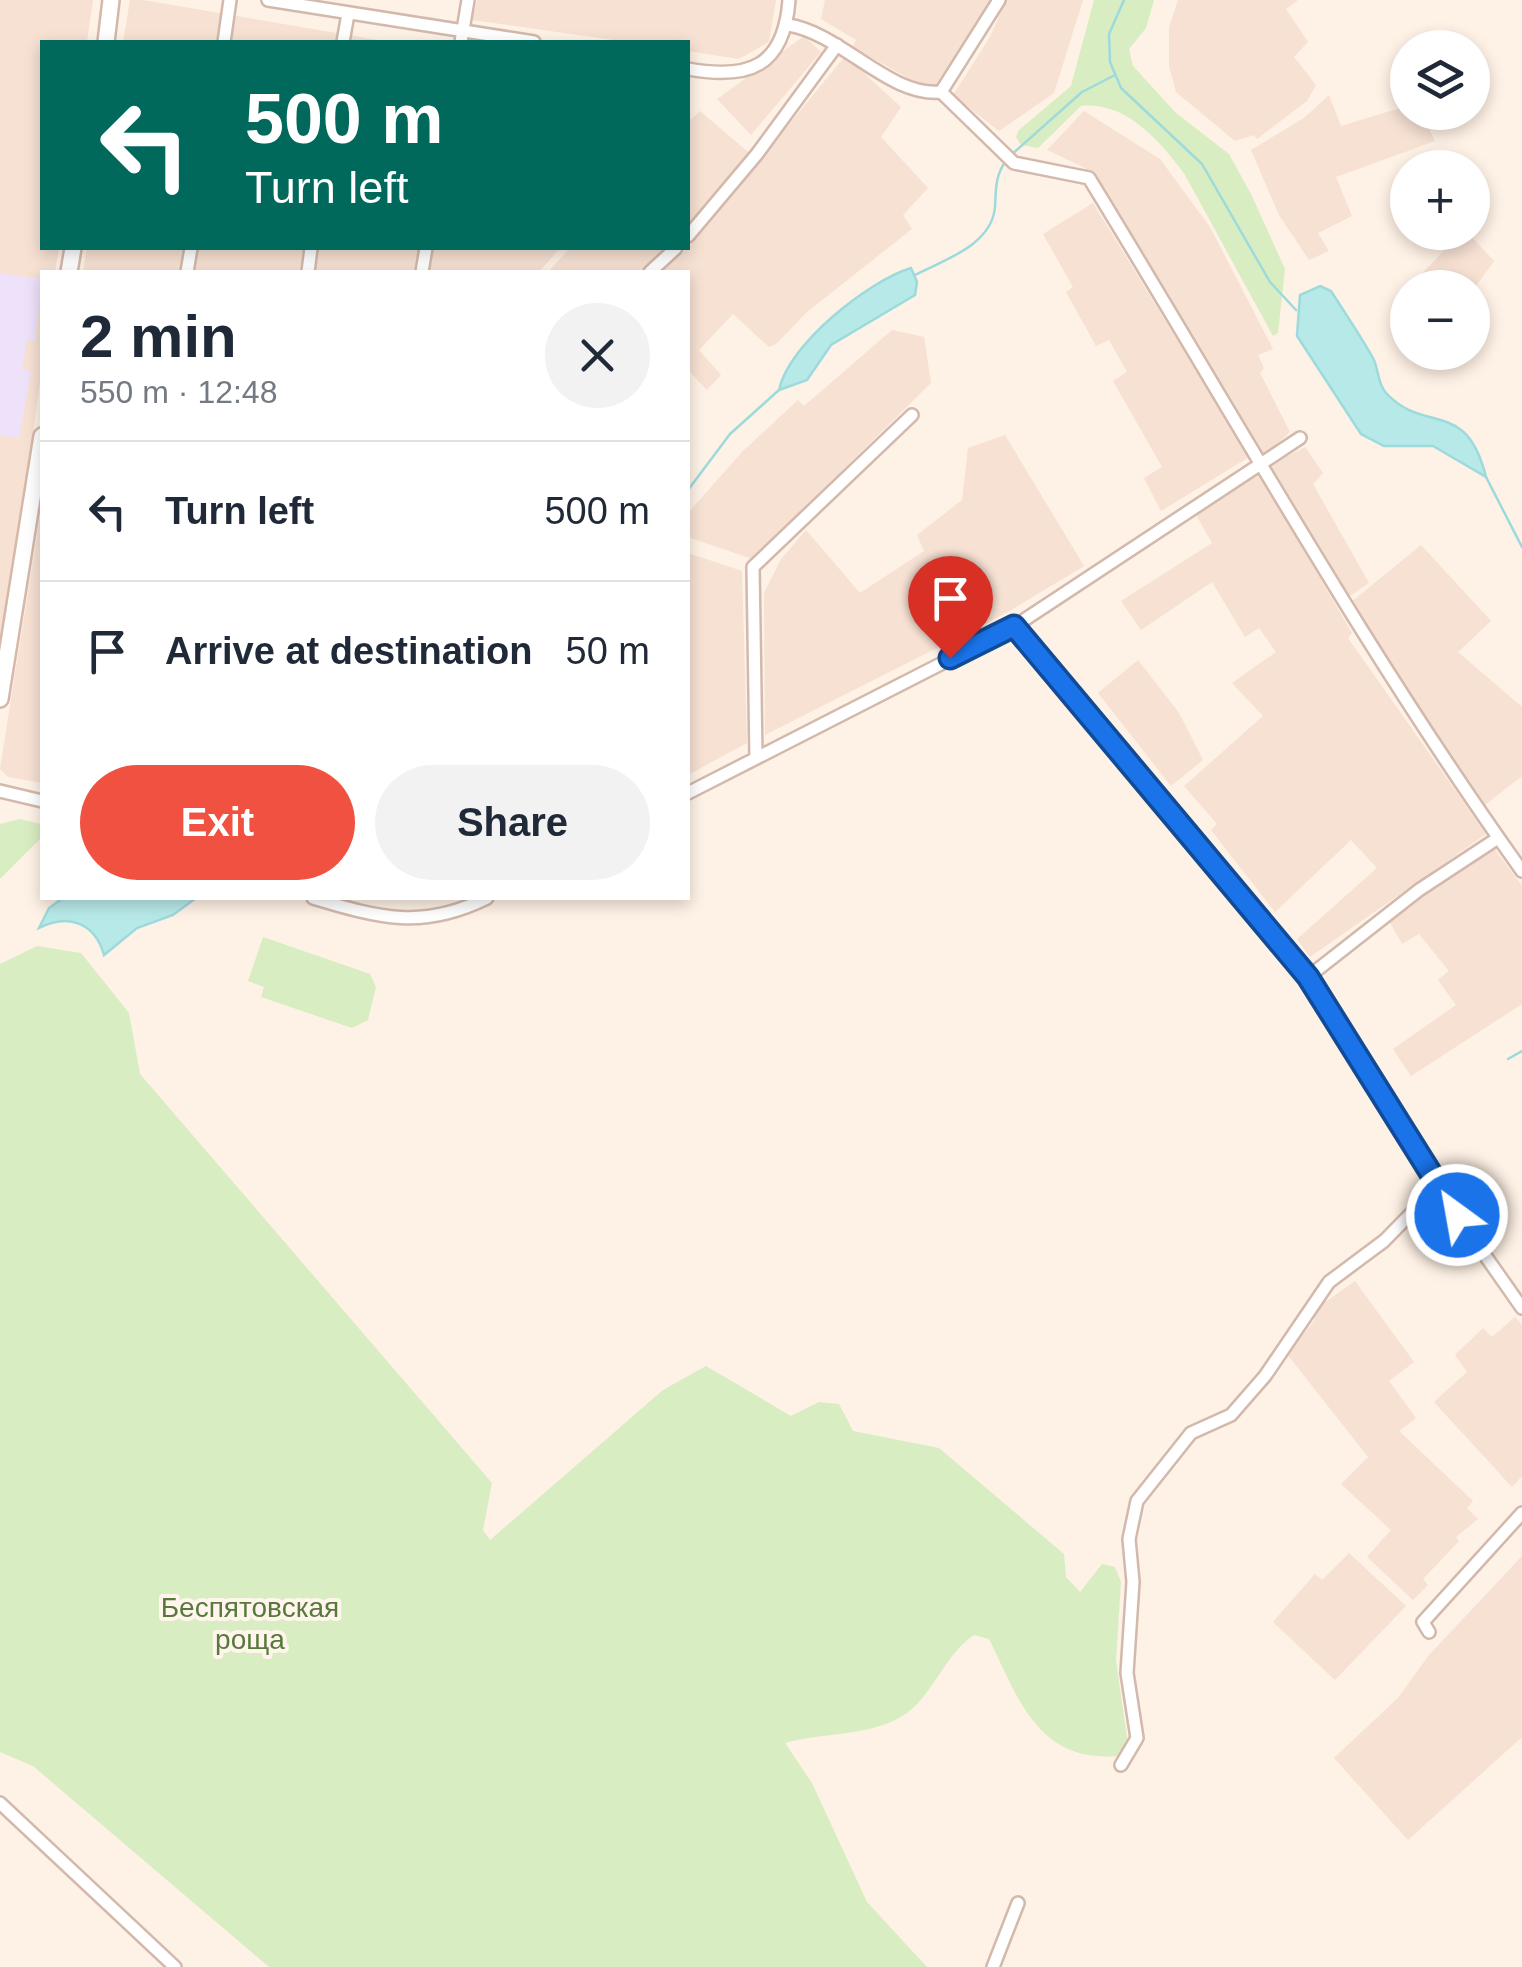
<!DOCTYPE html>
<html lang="en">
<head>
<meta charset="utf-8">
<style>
	:root { --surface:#fff; --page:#f2f2f3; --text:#1f2937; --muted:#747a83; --line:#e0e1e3; --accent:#f05141 }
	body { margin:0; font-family:Helvetica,sans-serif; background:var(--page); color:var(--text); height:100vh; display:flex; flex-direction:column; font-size:38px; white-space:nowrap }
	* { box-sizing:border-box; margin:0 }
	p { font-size:32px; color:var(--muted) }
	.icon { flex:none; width:55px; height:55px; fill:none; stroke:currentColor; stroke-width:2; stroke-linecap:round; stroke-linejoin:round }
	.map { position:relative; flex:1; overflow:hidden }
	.drawer { position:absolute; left:40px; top:270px; width:650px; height:630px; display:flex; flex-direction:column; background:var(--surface); border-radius:0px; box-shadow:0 5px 15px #0003 }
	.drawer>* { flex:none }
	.banner { position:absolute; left:40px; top:40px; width:650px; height:210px; border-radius:0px; box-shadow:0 5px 15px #0003; background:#00695c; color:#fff; overflow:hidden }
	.controls { position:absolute; left:1390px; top:30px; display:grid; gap:20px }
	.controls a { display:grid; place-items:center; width:100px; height:100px; border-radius:50%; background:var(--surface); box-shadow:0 5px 15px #0003; font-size:50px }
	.pin { position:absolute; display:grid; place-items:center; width:85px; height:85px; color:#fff; margin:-102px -42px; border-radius:50% 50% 50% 0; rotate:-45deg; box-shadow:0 0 10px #0007 }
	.pin .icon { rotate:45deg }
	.me { position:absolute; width:110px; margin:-55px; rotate:328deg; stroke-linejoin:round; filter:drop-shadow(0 0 8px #0008) }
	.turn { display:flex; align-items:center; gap:35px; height:210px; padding:0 40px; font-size:45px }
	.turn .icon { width:130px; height:130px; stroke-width:2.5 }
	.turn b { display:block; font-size:70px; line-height:85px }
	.round { display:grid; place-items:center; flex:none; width:105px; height:105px; border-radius:52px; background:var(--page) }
	.overview { display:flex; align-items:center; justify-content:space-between; height:170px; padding:0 40px }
	h1 { font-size:60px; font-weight:700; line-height:75px }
	.action { display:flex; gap:20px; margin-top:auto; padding:20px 40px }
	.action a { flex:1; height:115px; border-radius:60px; background:var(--accent); color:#fff; font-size:40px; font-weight:700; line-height:115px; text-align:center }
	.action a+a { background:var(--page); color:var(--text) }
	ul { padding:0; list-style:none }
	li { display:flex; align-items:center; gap:30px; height:140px; padding:0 40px; border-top:2px solid var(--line) }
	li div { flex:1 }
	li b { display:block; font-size:38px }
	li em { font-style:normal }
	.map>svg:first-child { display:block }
</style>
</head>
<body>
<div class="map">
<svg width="1522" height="1967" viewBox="0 0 1522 1967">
	<rect width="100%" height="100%" fill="#fef1e5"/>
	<g fill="#f6e1d3">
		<polygon points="0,0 93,0 87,42 42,42 42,248 59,248 55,272 42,272 42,367 0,677"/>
		<polygon points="130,0 143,0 389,42 123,42"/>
		<polygon points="477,0 776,0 769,42 739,59 688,51 688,42 628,42 472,20"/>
		<polygon points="825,0 993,0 936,86 913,81 853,47 856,40 821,19"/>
		<polygon points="1006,0 1083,0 1054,93 999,131 953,95 990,37"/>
		<polygon points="1178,0 1298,0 1286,9 1308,42 1294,57 1316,85 1307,101 1257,139 1254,135 1235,141 1176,92 1169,66 1169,27"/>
		<polygon points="804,36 821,52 751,135 717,99"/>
		<polygon points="845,56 901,107 881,137 928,188 903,215 912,229 807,312 776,344 769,347 733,314 699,350 721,375 707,390 688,370 688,272 658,272 688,248"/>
		<polygon points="1329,95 1341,126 1407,106 1408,112 1421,113 1435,141 1336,177 1352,216 1318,233 1329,251 1309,260 1279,215 1251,150 1304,118"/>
		<polygon points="700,111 748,152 688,227 688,122"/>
		<polygon points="1084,111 1160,159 1210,227 1273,349 1258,355 1264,368 1260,373 1290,432 1264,456 1103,191 1085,168 1047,150"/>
		<polygon points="1093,203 1249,457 1161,511 1144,478 1162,467 1113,381 1127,372 1109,340 1096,346 1066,292 1073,287 1043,234"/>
		<polygon points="1462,232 1468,233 1494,261 1473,290 1409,287"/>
		<polygon points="87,248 560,248 539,272 83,272"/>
		<polygon points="570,248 665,248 639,272 548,272"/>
		<polygon points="892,330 924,337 931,383 752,559 688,537 689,512 743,451 798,400 804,406"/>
		<polygon points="1005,435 1084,566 1006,613 765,735 764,593 781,559 806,530 860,593 924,551 917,535 962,500 968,448"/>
		<polygon points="1305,447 1323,473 1313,484 1369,583 1347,598 1268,466"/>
		<polygon points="1258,472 1352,633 1348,638 1486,834 1310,957 1297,939 1377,868 1351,840 1275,912 1211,830 1217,824 1184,786 1263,716 1232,683 1276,652 1259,628 1245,637 1212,582 1141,630 1121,601 1212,543 1196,515"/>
		<polygon points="42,503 42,783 8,777 0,769"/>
		<polygon points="1421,545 1491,621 1458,652 1522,707 1522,776 1485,805 1349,604"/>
		<polygon points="688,553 742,571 747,743 688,775"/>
		<polygon points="1138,660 1179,713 1203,760 1171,786 1098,693"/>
		<polygon points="1493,847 1522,886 1522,1004 1411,1076 1393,1049 1456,1005 1438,980 1449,971 1419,934 1402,944 1388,919"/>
		<polygon points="1355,1281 1414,1362 1389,1381 1416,1418 1399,1431 1473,1501 1467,1508 1478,1519 1456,1537 1459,1541 1423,1579 1428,1585 1413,1600 1367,1557 1391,1530 1341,1484 1368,1457 1287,1354 1315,1320 1310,1313"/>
		<polygon points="1515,1317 1522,1325 1522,1476 1512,1487 1434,1402 1467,1372 1455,1355 1483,1328 1492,1337"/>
		<polygon points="1349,1553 1406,1606 1335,1680 1273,1622 1315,1574 1322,1580"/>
		<polygon points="1522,1556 1522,1737 1408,1840 1334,1758 1398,1698 1429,1655"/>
	</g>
	<polygon fill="#eee1fa" points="0,273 42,279 35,341 27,340 22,369 31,371 19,438 0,435"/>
	<g fill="#d9edc2">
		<path d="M 1094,0 L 1154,0 L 1146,28 L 1129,49 L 1133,66 L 1176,113 L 1229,154 L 1252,196 L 1285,269 L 1278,333 L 1273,336 L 1185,175 C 1160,141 1126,101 1081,106 L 1038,148 L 1021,145 L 1016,137 L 1019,130 L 1071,86 Z"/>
		<polygon points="20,819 41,824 42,837 0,879 0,824"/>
		<polygon points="263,937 370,974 376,987 368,1020 352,1028 261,997 264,987 248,981"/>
		<path d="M 37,946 L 81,953 L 129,1013 L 140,1074 L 492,1483 L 483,1530 L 490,1540 L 663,1390 L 706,1366 L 791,1416 L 819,1402 L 839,1404 L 853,1431 L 939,1448 L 1064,1554 L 1066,1577 L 1080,1592 L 1102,1564 L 1115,1567 L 1121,1582 L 1116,1661 L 1128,1744 L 1117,1756 C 1038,1763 1018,1698 989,1639 L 974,1635 C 945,1654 934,1693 907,1713 C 873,1737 823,1732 785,1743 L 812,1783 L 867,1902 L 927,1967 L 269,1967 L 33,1766 L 0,1752 L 0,964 Z"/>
	</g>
	<g fill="#b8e9e9" stroke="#9ddadc" stroke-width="2.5">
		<path d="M 911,268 L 917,282 L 915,295 L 831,345 L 807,380 L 779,390 C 788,345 868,281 911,268 Z"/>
		<path d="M 1320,286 L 1331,291 C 1345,313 1360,335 1373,358 C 1379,369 1377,383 1386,393 C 1425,435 1466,397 1486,477 L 1433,446 L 1384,446 L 1361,434 L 1297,336 L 1300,295 Z"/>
		<path d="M 63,898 L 196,898 L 173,915 L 137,928 L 104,955 C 95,923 69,913 39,928 L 49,908 Z"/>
	</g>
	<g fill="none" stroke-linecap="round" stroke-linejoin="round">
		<g stroke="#9ddadc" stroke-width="2.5">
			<polyline points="1124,0 1109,34 1110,62 1121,88 1202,164 1270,282 1296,310"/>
			<polyline points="1011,155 1082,92 1115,75"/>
			<path d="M 915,275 C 944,260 992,245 995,207 C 996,190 995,175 1006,161"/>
			<polyline points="1486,477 1522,547"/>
			<polyline points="688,490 730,434 779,390"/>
			<polyline points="1508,1059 1522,1051"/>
		</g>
		<defs>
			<g id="minor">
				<polyline points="268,0 534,42"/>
				<path d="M 788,25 C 841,33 889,97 941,92 L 999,0"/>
				<polyline points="224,42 230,0"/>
				<polyline points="343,42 348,14"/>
				<polyline points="461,42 468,0"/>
				<path d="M 688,69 C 749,80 784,67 789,0"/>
				<path d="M 941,92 L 1014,163 L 1089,178 C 1232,411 1363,649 1522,871"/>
				<polyline points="688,236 757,154 837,45"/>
				<polyline points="187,272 191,248"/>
				<polyline points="308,272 311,248"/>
				<polyline points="422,272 426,248"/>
				<polyline points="650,272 676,248"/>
				<polyline points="1015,626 1308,977 1422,1155 1437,1187 1522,1308"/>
				<polyline points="756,758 753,567 912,415"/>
				<polyline points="0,791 42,801"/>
				<polyline points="688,793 1015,626 1300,438"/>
				<path d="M 313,898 C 380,918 422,930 487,898"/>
				<polyline points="1308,977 1419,890 1498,838"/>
				<polyline points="1429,1632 1423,1622 1522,1513"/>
				<polyline points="1121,1765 1137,1738 1127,1673 1133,1582 1129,1539 1137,1501 1191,1433 1231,1415 1265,1376 1329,1282 1384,1241 1437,1187"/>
				<polyline points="0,1803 175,1967"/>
				<polyline points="993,1967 1018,1903"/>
			</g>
			<g id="secondary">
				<polyline points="106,42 111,0"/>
				<polyline points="69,272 73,248"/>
				<polyline points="0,699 42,436"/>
			</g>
		</defs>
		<use href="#minor" stroke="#d3b9ac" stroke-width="16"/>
		<use href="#secondary" stroke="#d6b8aa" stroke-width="20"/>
		<use href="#minor" stroke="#fff" stroke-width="11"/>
		<use href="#secondary" stroke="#fff" stroke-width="15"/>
	</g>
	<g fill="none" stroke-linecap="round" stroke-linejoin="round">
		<defs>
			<polyline id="route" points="950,658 1014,626 1308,977 1457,1215"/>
		</defs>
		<use href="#route" stroke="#114b97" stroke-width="25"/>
		<use href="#route" stroke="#1a73e8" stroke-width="18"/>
	</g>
	<g text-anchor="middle" stroke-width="8" stroke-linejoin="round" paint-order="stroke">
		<g font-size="28" fill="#577a3c" stroke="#fff5ed">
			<text x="250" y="1617">Беспятовская<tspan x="250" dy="32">роща</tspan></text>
		</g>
	</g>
</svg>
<div class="controls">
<a><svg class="icon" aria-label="layers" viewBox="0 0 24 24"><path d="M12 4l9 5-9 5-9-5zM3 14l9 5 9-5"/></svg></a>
<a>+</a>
<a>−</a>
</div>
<div class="pin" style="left:950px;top:658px;background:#d93025"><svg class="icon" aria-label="arrive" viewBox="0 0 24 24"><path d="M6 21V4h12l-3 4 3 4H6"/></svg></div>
<svg class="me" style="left:1457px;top:1215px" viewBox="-20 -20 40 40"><circle r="17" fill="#1a73e8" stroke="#fff" stroke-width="3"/><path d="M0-11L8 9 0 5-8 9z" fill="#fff"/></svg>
<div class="banner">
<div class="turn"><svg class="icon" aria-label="left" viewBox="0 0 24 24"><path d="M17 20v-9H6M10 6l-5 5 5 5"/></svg><div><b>500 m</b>Turn left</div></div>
</div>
<section class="drawer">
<div class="overview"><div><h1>2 min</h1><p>550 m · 12:48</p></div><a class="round"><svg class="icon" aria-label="close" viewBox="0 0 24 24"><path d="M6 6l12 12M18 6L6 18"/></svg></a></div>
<ul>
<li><svg class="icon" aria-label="left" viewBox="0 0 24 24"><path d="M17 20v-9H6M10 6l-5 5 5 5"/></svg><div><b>Turn left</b></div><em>500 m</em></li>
<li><svg class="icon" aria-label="arrive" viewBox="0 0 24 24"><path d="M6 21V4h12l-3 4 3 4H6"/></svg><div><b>Arrive at destination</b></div><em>50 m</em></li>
</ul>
<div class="action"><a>Exit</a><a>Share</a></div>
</section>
</div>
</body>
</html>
